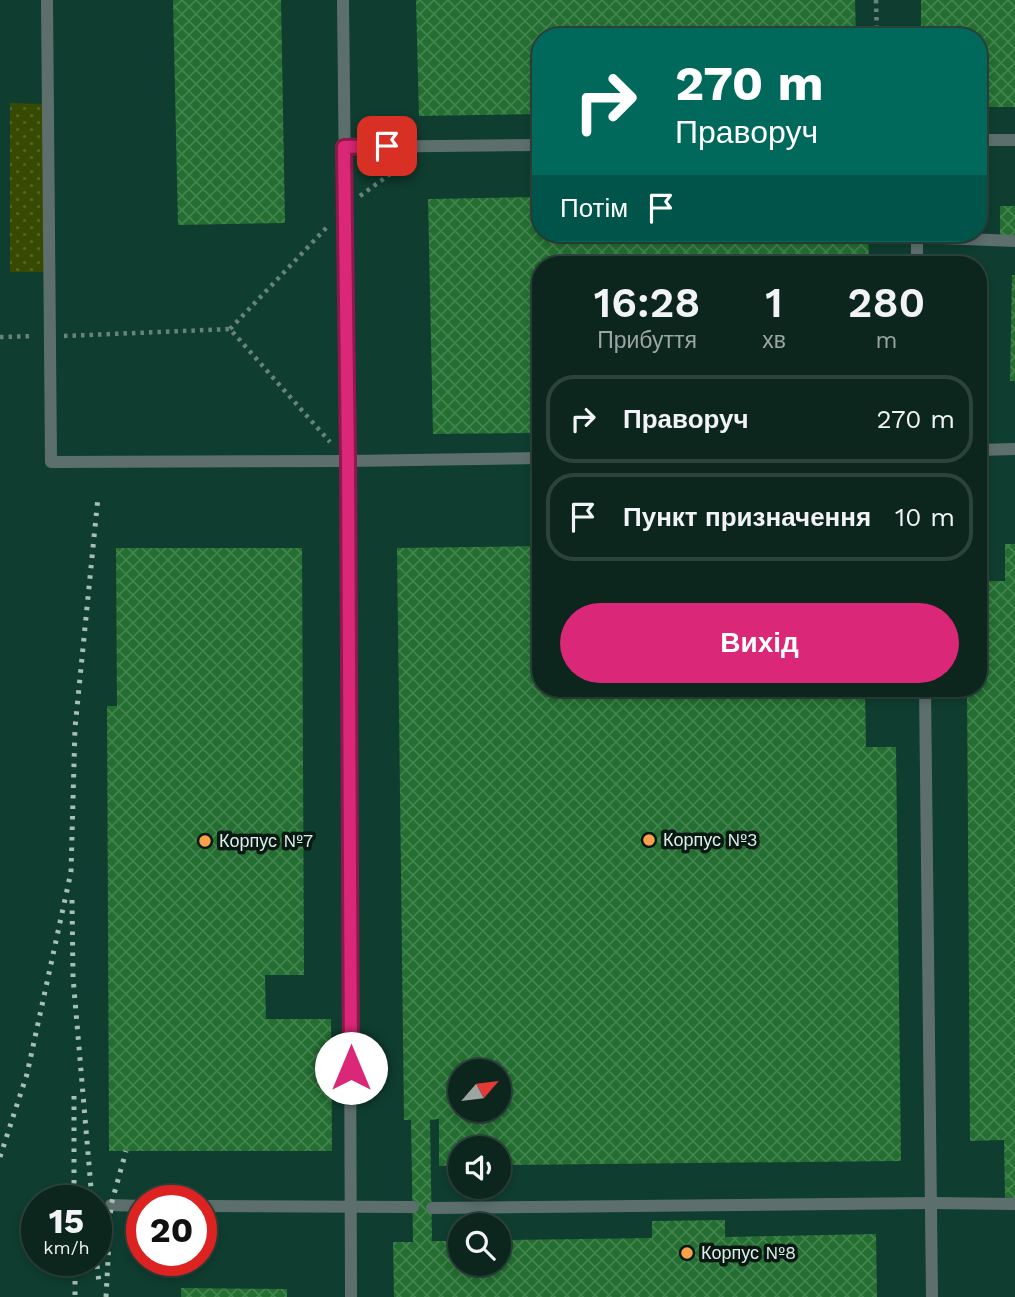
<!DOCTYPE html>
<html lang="uk">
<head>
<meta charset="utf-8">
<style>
	:root { --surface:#0c261d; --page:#152e26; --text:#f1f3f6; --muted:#9aa5a4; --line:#2c433b; --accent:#db2777 }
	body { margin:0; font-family:"Work Sans",sans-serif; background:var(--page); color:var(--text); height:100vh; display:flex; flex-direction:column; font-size:26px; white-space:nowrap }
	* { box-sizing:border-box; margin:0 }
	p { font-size:23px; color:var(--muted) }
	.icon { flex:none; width:38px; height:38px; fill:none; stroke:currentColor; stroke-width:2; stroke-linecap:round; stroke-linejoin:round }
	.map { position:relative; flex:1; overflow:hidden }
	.sheet { position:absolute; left:532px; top:256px; width:455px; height:441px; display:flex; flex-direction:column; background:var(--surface); border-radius:28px; box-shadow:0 4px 10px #0003,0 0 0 2px var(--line) }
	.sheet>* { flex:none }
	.guide { position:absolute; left:532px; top:28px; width:455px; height:214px; border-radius:28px; box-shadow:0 4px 10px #0003,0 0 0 2px var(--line); background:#00695c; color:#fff; overflow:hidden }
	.needle { width:46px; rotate:62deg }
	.controls { position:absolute; left:448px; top:1059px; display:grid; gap:14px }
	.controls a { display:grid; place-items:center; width:63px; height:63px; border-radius:50%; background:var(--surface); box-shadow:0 4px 10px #0003,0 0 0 2px var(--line); font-size:35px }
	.speed { position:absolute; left:21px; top:1185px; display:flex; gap:14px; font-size:35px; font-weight:700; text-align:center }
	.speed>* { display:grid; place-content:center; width:91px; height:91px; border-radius:50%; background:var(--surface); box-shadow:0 4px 10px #0003,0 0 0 2px var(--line); line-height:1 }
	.speed small { font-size:18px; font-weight:400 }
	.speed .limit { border:10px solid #d22; background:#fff; color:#111 }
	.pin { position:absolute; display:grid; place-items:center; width:60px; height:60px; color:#fff; margin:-30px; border-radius:14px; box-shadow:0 4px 10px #0006 }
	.me { position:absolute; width:77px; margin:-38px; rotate:0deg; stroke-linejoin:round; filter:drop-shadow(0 0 5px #0008) }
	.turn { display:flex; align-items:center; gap:24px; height:147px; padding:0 28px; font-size:32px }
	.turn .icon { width:91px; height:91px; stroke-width:2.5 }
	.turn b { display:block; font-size:49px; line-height:60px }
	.then { display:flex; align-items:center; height:66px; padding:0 28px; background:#0003; gap:14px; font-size:26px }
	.eta { display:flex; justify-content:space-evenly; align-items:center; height:119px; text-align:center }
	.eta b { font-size:42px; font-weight:600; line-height:49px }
	.cta { display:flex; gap:14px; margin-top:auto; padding:14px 28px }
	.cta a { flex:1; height:80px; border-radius:42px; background:var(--accent); color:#fff; font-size:28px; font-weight:600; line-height:80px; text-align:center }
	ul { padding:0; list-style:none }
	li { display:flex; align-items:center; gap:21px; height:88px; margin:0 14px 10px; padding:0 14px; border:4px solid var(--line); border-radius:28px }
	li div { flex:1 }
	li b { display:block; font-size:26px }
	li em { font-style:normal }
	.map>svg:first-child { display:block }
</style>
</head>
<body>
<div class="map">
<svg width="1015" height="1297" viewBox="0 0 1015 1297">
	<defs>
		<pattern id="grass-dots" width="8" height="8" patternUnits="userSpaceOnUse" patternTransform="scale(1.75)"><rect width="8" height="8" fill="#374a02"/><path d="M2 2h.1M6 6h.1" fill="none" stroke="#546427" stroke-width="1.8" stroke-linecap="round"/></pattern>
		<pattern id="building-cross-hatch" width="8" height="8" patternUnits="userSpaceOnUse" patternTransform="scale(1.75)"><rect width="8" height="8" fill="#236e30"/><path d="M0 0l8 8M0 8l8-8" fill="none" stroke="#42834e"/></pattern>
	</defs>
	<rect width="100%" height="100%" fill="#103327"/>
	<path fill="#0f3d2f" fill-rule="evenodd" d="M 0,0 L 1015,0 L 1015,1297 L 0,1297 ZM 541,37 L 978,37 L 978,233 L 541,233 ZM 541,264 L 978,264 L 978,688 L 541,688 ZM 460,1071 L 499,1071 L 499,1110 L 460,1110 ZM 460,1148 L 499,1148 L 499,1186 L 460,1186 ZM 37,1200 L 96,1200 L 96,1260 L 37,1260 ZM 142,1200 L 201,1200 L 201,1260 L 142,1260 ZM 460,1225 L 499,1225 L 499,1264 L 460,1264 Z"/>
	<polygon fill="url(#grass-dots)" points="10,103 44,104 44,272 10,272"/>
	<g fill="url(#building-cross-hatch)" fill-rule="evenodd">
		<polygon points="173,0 281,0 285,223 178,225"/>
		<polygon points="416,0 855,0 856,37 541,37 541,114 419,116"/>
		<polygon points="921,0 1015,0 1015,107 978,107 978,37 921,37"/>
		<polygon points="541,197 541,233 868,233 869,264 541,264 541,433 433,434 428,199"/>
		<rect x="1000" y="206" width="15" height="29"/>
		<polygon points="1012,275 1015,275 1015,381 1010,381"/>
		<polygon points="1005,544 1015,544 1015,1199 1005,1199 1004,1140 970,1141 967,688 978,688 978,581 1005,581"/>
		<path d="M 541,546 L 541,688 L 865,688 L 866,747 L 896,747 L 901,1161 L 499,1165 L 499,1148 L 460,1148 L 460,1165 L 439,1166 L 439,1119 L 430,1120 L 432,1241 L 460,1241 L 460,1264 L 499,1264 L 499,1240 L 652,1238 L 652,1221 L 725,1220 L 725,1237 L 876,1234 L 877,1297 L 394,1297 L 393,1242 L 413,1242 L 411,1120 L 404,1120 L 397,548 ZM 460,1071 L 499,1071 L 499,1110 L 460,1110 Z"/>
		<polygon points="116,548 302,548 304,975 265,975 266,1019 331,1019 332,1151 109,1151 107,706 117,706"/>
		<polygon points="181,1288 287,1289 287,1297 181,1297"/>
	</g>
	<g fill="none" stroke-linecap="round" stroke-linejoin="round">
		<g stroke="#688479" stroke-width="4.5" stroke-dasharray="3.5 5" stroke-linecap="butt">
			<polyline points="876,0 877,37"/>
			<polyline points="360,196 404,164"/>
			<polyline points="230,329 328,226"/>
			<polyline points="64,336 230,329 330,442"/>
			<polyline points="0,337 34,336"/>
		</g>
		<g stroke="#5d6f6d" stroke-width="12">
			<polyline points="47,0 51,462 348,461 541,458"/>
			<polyline points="343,0 348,461 351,1297"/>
			<polyline points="978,140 1015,140"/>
			<polyline points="344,147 541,145"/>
			<polyline points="917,233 917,264"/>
			<polyline points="917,237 1015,241"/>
			<polyline points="978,450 1015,449"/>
			<polyline points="925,688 932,1297"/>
			<polyline points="111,1205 142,1206"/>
			<polyline points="201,1206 413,1207"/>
			<polyline points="432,1208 931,1203 1015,1204"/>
		</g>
		<g stroke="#a8bfb5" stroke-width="5" stroke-dasharray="3.5 7" stroke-linecap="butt">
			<polyline points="72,900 73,977 92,1200"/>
			<polyline points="74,1096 74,1200"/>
			<polyline points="0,1157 27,1074 71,872 75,728 98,497"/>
			<polyline points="96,1255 99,1283"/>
			<polyline points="75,1260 75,1297"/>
			<polyline points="106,1297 111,1205 126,1151"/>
		</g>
	</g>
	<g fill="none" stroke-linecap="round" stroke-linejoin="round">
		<defs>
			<polyline id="route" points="351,1068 348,461 344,147 387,146"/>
		</defs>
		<use href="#route" stroke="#8e194d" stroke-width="18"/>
		<use href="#route" stroke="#db2777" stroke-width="12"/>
	</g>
	<g fill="#f9a04c" stroke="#091812" stroke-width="2.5">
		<circle cx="649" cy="840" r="7"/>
		<circle cx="205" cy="841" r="7"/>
		<circle cx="687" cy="1253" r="7"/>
	</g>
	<g text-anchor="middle" stroke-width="7" stroke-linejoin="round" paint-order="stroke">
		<g font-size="18" fill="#ddf0e7" stroke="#091812" text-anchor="start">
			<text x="663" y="846">Корпус №3</text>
			<text x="219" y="847">Корпус №7</text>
			<text x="701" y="1259">Корпус №8</text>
		</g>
	</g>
</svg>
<div class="controls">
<a><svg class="needle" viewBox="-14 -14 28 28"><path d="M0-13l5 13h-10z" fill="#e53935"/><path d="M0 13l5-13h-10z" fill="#9aa5a4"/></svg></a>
<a><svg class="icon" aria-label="sound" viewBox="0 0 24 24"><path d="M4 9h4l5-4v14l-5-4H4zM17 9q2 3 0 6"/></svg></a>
<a><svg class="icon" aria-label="search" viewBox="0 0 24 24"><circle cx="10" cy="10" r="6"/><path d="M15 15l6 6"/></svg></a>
</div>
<div class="speed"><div>15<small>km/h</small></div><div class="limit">20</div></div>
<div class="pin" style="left:387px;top:146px;background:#d93025"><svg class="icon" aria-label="arrive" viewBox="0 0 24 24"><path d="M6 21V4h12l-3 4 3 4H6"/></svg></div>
<svg class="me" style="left:351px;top:1068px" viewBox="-20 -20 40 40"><circle r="19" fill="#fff"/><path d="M0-13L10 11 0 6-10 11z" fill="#db2777"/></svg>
<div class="guide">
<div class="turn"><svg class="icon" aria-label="right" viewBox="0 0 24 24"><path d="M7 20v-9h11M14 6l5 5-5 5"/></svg><div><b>270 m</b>Праворуч</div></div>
<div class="then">Потім<svg class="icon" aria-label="arrive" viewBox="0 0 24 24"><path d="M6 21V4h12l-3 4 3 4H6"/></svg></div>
</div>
<section class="sheet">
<div class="eta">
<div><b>16:28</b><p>Прибуття</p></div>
<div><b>1</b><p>хв</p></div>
<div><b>280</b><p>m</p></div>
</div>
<ul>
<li><svg class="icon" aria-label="right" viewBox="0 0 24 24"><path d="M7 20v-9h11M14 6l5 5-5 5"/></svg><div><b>Праворуч</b></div><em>270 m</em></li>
<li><svg class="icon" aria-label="arrive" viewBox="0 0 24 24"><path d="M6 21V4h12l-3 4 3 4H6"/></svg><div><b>Пункт призначення</b></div><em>10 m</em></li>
</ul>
<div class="cta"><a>Вихід</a></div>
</section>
</div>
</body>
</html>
